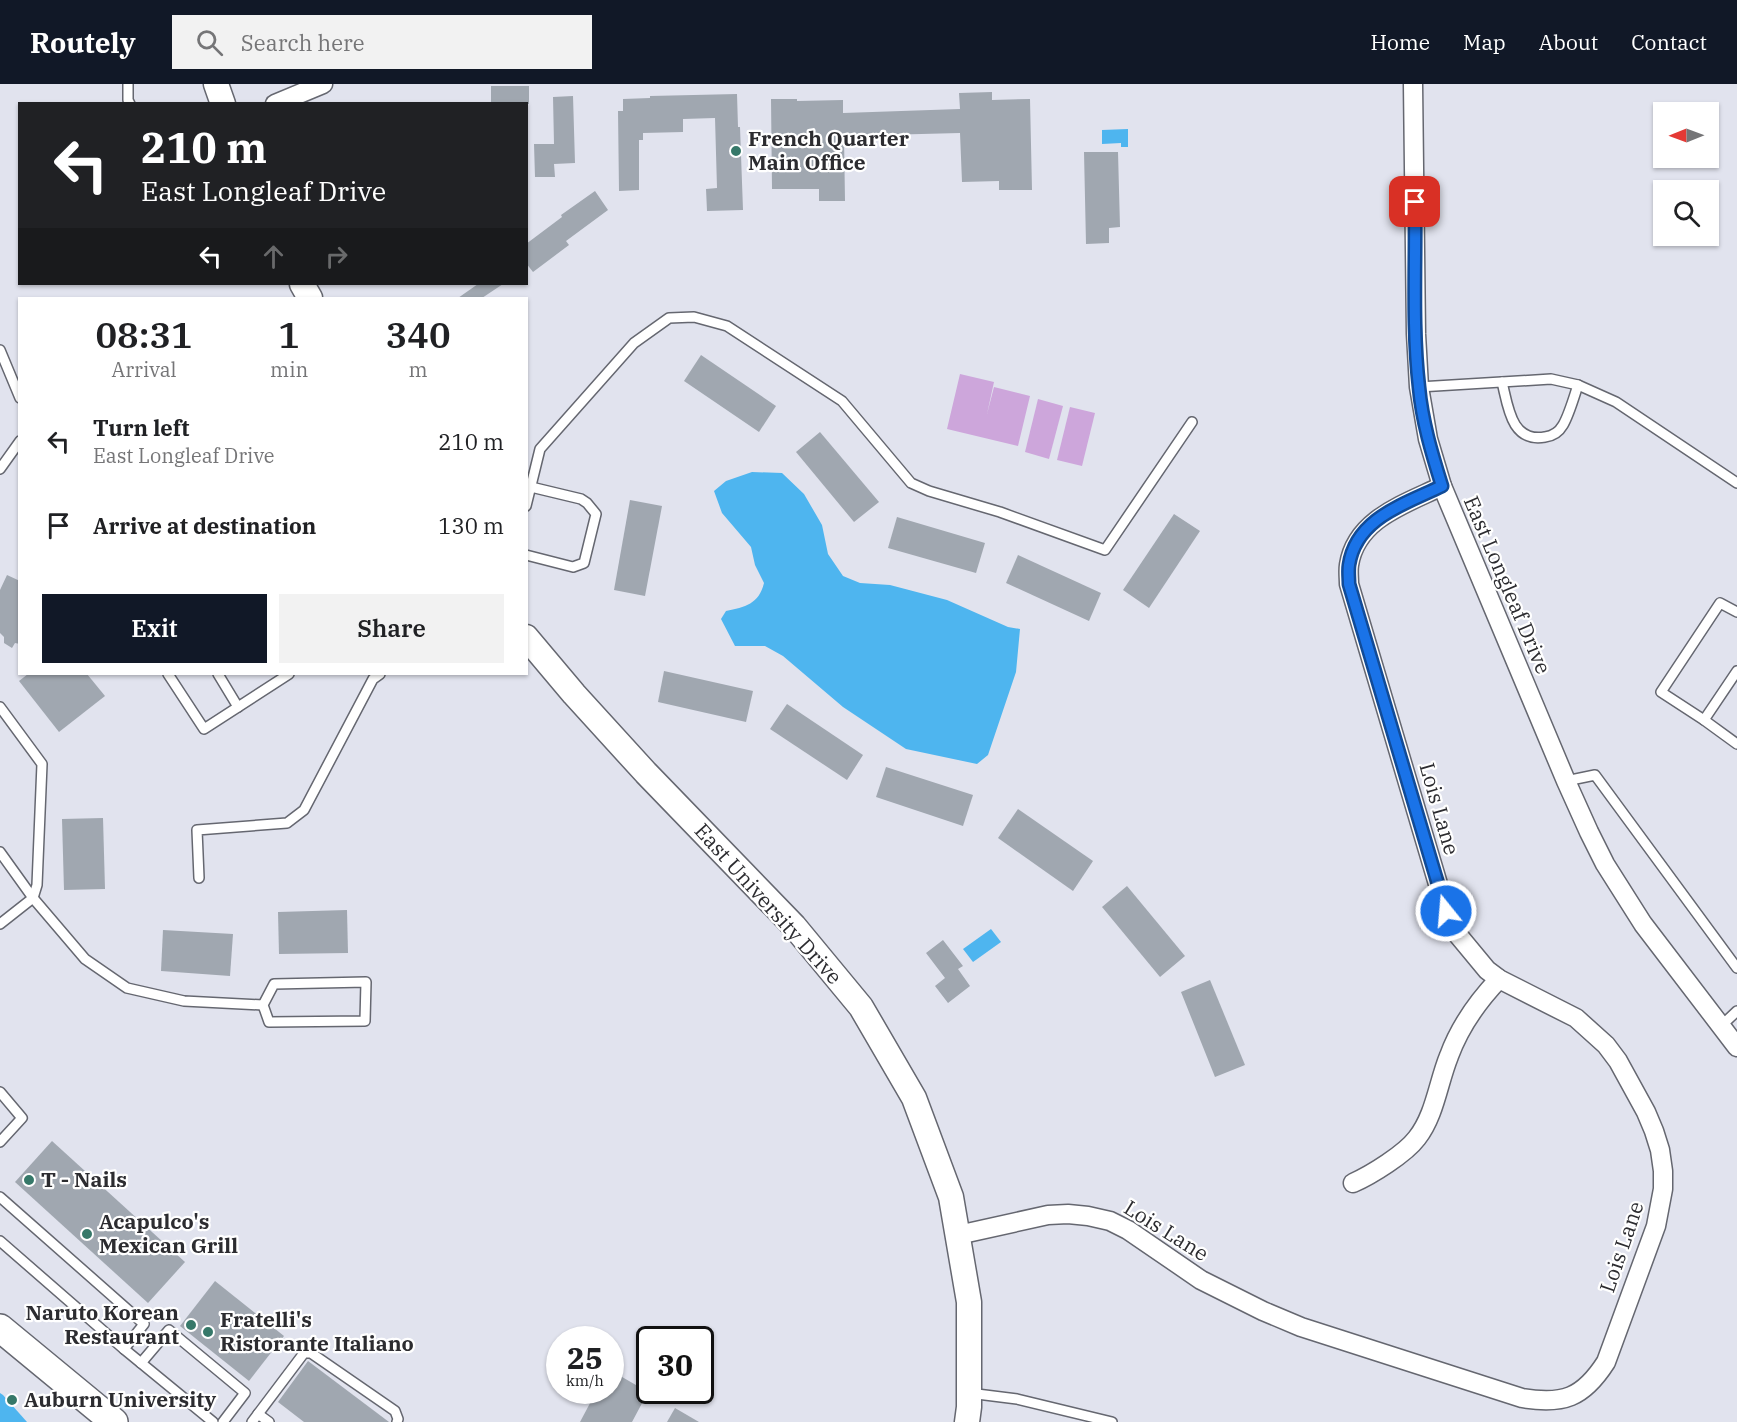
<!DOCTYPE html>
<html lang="en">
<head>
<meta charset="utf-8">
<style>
	:root { --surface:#fff; --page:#f2f2f2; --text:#202124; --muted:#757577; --accent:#111827 }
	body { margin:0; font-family:"IBM Plex Serif",serif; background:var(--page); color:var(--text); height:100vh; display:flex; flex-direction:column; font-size:22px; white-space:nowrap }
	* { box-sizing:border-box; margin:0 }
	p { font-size:20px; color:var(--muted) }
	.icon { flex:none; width:33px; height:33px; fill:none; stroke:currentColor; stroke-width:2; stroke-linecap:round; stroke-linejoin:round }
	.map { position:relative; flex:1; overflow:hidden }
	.details { position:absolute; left:18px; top:213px; width:510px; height:378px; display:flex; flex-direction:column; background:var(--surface); border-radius:0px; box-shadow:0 2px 4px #0004 }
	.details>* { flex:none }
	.guide { position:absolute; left:18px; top:18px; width:510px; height:183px; border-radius:0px; box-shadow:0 2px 4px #0004; background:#202124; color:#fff; overflow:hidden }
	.needle { width:39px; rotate:269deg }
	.tools { position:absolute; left:1653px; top:18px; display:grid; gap:12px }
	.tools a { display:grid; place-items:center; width:66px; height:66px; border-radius:0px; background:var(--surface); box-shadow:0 2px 4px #0004; font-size:30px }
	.speed { position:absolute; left:546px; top:1242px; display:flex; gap:12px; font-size:30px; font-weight:700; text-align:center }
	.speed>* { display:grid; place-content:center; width:78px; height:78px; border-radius:50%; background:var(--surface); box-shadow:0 2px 4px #0004; line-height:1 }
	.speed small { font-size:15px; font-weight:400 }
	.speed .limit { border:3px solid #111; border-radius:9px; background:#fff; color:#111 }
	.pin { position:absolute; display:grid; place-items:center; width:51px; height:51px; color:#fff; margin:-26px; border-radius:12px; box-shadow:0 3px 9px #0006 }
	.me { position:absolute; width:66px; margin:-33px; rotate:343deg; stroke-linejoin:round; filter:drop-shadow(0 0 4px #0008) }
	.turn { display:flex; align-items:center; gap:21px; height:126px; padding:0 24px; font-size:27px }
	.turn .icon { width:78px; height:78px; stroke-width:2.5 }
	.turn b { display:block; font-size:42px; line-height:51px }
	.lanes { display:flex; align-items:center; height:57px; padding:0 24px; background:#0003; justify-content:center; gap:30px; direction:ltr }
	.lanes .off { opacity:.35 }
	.eta { display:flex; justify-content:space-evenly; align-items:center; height:102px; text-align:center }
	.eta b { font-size:36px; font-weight:600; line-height:42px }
	.button { display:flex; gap:12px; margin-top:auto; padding:12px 24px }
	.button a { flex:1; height:69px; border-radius:0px; background:var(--accent); color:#fff; font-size:24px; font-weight:600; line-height:69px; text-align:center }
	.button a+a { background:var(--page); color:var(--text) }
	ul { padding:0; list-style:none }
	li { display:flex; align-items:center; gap:18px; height:84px; padding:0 24px }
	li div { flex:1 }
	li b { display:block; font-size:22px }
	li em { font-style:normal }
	header { display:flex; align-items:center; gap:36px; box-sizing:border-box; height:84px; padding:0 30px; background:var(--accent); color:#fff }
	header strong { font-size:28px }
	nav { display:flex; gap:33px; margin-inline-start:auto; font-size:21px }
	.search { width:420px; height:54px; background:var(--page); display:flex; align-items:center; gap:15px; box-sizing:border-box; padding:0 21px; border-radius:0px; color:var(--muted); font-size:22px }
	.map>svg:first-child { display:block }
</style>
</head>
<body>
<header>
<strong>Routely</strong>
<div class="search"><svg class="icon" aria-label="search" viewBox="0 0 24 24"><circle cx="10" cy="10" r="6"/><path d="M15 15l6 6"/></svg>Search here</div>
<nav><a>Home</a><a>Map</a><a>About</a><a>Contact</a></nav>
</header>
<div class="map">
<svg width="1737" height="1338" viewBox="0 0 1737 1338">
	<rect width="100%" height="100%" fill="#e1e3ee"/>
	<g fill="#cda6db">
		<polygon points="960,290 994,298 987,330 994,303 1030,312 1018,362 947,345"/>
		<polygon points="1038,315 1063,322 1049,375 1025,368"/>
		<polygon points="1070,323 1095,329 1082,382 1057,376"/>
	</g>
	<g fill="#4eb5ef">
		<polygon points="1128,45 1128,63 1121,63 1121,59 1102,60 1102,46"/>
		<path d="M 752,388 L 782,389 L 804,410 L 822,441 L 828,470 L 843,492 L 860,499 L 890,501 L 947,516 L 1008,543 L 1020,545 L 1016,588 L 988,671 L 977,680 L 906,665 L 843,623 L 783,572 L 765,562 L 735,562 L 721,535 L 726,527 C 745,523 759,520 764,499 L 755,481 L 751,463 L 722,429 L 714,407 L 726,397 Z"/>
		<polygon points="991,845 1001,858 973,878 963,865"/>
		<polygon points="0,1309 3,1311 27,1338 0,1338"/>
	</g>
	<g fill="#a0a7b0">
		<rect x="491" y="2" width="38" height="18"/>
		<polygon points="992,8 992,16 1030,15 1032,106 999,106 999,97 962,98 960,49 844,52 845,117 819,117 819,105 772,105 771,15 797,15 797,17 843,16 843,29 960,25 959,9"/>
		<polygon points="737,10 738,43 740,43 743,126 707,127 706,105 717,104 715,34 683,35 683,48 643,49 643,56 639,56 639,106 619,107 618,27 623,27 623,15 650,14 650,12"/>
		<polygon points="573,12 575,79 554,80 555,93 535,93 534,60 554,60 553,13"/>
		<polygon points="1084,68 1118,68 1120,143 1109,144 1109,159 1086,160"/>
		<polygon points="595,107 608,126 566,157 569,161 533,188 526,179 526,160 562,133 561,131"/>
		<polygon points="478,200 503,200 482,214 458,214"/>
		<polygon points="701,271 776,322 759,348 684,297"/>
		<polygon points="820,348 879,418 854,438 796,368"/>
		<polygon points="630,416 662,422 645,512 614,506"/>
		<polygon points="1174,430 1200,447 1149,524 1123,506"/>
		<polygon points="897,433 985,459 976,489 888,464"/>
		<polygon points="1018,471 1101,509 1089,537 1006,499"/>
		<polygon points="7,491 20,497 20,560 15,559 12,564 4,559 4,553 0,549 0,506"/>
		<polygon points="664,587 753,607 746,638 658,618"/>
		<polygon points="28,590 87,590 105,612 59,648 19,597"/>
		<polygon points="787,620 863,671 847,696 770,645"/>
		<polygon points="886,683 973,711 963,742 876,713"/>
		<polygon points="1018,725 1093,777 1073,807 998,754"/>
		<polygon points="103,734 105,805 64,806 62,735"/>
		<polygon points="1127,802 1185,872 1160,893 1102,823"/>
		<polygon points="347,826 348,869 279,870 278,828"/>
		<polygon points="163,846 233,850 230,892 161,887"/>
		<polygon points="943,856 963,882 958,885 970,902 948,919 935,902 945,894 926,869"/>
		<polygon points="1210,896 1245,981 1215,993 1181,908"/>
		<polygon points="52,1057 185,1178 148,1219 15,1098"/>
		<polygon points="215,1197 284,1252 249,1297 180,1242"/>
		<polygon points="308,1277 389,1338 304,1338 278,1318"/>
		<polygon points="610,1286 648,1308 632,1338 580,1338 597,1306 610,1306"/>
		<polygon points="675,1324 699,1338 667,1338"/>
	</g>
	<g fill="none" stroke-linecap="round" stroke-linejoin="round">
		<defs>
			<g id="lane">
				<polyline points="128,0 128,16 130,20"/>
				<polyline points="0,266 20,314"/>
				<path d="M 1502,298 C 1508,322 1511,359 1545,353 C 1553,352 1559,348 1563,341 C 1569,331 1574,313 1578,301"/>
				<polyline points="1419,303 1551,295 1578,301 1616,318 1737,399"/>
				<polyline points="0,385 20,357"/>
				<polyline points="526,422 540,365 634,259 669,234 694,233 727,242 842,317 911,399 929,407 1000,428 1105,466 1192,338"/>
				<polyline points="526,471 573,483 584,479 596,430 587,419 581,415 531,403"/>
				<polyline points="1737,528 1720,519 1661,608 1704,636 1737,660"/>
				<polyline points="168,590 204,645 289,590"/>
				<polyline points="218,590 238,623"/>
				<polyline points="0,623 42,680 37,801 33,814 0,840"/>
				<polyline points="1704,636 1737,587"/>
				<polyline points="1566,697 1595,691 1737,884"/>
				<polyline points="0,768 33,814 85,875 127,904 184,917 263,921"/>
				<polyline points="199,794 197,746 287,739 304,726 373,595 380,590"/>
				<polygon points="366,898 365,937 269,938 263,921 274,900"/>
				<polyline points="1721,942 1737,927"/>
				<polyline points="0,1008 22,1034 0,1058"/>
				<polyline points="0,1113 144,1240 124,1265"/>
				<polyline points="0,1157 124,1265 213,1338"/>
				<polyline points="141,1279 169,1246 245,1309 223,1338"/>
				<polyline points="969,1309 1017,1315 1112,1338"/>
				<polyline points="258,1330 269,1338"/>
				<polyline points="252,1338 304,1269 311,1269 395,1327 398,1335 397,1338"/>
			</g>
			<g id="street">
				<polyline points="1413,0 1416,250 1419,303 1428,355 1442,402 1566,697 1589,748 1605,780 1643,840 1737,963"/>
				<polyline points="275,20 323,0"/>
				<path d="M 1353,1099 C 1371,1091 1405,1070 1417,1054 C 1435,1031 1438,999 1449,972 C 1460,942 1478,917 1499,895"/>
				<path d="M 958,1151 L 1048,1131 L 1068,1130 L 1088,1132 L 1110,1137 L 1128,1146 L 1201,1196 L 1263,1227 L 1301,1243 L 1522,1314 C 1563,1321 1583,1314 1606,1278 L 1656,1142 L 1663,1105 L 1663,1087 L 1660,1066 L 1654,1047 L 1646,1028 L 1618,977 L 1606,961 L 1576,934 L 1499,895 L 1487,886 L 1458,851 L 1446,827 L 1349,500 C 1349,494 1348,487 1349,481 C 1356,435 1405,420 1442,402"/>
			</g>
			<g id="secondary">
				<polyline points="216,0 223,20"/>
				<polyline points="302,200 310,214"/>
				<polyline points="526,553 574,610 646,689 794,842 861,923 914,1014 951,1113 969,1218 969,1323 967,1338"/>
			</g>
			<polyline id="primary" points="0,1244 114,1338"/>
		</defs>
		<use href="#lane" stroke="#656770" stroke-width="12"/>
		<use href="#street" stroke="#656770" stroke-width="21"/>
		<use href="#secondary" stroke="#656770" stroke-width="27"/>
		<use href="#primary" stroke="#656770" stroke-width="30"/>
		<use href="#lane" stroke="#fff" stroke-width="9"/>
		<use href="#street" stroke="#fff" stroke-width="18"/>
		<use href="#secondary" stroke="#fff" stroke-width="24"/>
		<use href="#primary" stroke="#fff" stroke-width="27"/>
	</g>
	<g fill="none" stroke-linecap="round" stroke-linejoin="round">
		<defs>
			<path id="route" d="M 1415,118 C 1416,179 1412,242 1419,303 C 1422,337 1432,370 1442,402 C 1405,420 1356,434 1349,481 C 1348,487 1349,494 1349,500 L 1446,827"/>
		</defs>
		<use href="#route" stroke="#114b97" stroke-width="15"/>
		<use href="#route" stroke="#1a73e8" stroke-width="10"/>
	</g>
	<g fill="#367869" stroke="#fff" stroke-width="2">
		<circle cx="736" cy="67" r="6"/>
		<circle cx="29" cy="1096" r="6"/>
		<circle cx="87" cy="1150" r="6"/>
		<circle cx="191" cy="1241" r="6"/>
		<circle cx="208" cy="1248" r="6"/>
		<circle cx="12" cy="1316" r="6"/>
	</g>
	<g text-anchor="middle" stroke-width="4.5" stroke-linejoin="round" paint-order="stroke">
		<g font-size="21" font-weight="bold" fill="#2c2c30" stroke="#fff" text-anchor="start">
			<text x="748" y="62">French Quarter<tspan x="748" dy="24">Main Office</tspan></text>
			<text x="41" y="1103">T - Nails</text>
			<text x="99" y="1145">Acapulco's<tspan x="99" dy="24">Mexican Grill</tspan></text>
			<text x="179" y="1236" text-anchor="end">Naruto Korean<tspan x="179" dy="24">Restaurant</tspan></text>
			<text x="220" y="1243">Fratelli's<tspan x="220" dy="24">Ristorante Italiano</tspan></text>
			<text x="24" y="1323">Auburn University</text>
		</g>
		<g font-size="21" fill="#2c2c30" stroke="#fff">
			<text transform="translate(1507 501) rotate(67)" y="7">East Longleaf Drive</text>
			<text transform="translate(1439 725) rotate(74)" y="7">Lois Lane</text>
			<text transform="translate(768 820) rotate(48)" y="7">East University Drive</text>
			<text transform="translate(1166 1147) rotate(32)" y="7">Lois Lane</text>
			<text transform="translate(1622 1163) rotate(-71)" y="7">Lois Lane</text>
		</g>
	</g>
</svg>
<div class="tools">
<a><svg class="needle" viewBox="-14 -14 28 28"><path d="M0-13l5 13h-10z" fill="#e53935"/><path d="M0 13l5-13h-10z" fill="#757577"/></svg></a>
<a><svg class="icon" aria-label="search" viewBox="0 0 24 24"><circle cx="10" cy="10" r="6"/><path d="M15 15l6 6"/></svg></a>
</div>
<div class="speed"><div>25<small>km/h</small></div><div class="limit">30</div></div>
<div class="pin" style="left:1415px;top:118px;background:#d93025"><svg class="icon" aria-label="arrive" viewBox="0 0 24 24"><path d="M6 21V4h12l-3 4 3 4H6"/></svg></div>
<svg class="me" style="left:1446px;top:827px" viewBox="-20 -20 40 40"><circle r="17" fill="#1a73e8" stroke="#fff" stroke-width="3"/><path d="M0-11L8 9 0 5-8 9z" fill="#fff"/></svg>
<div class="guide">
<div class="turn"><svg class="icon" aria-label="left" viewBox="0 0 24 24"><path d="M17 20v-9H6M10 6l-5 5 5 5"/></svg><div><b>210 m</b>East Longleaf Drive</div></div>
<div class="lanes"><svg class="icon" aria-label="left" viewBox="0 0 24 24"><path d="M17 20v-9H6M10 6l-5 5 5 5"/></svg><svg class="icon off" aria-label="ahead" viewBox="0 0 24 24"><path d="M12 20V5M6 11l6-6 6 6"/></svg><svg class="icon off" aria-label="right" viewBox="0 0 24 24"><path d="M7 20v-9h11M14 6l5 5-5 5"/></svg></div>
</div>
<section class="details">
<div class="eta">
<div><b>08:31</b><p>Arrival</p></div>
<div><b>1</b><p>min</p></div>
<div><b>340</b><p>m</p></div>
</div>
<ul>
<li><svg class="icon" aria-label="left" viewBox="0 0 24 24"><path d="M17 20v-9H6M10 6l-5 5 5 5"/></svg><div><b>Turn left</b><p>East Longleaf Drive</p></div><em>210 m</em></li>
<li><svg class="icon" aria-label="arrive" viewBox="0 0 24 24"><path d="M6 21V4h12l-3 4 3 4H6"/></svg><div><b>Arrive at destination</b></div><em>130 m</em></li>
</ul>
<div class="button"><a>Exit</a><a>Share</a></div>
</section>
</div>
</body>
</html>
